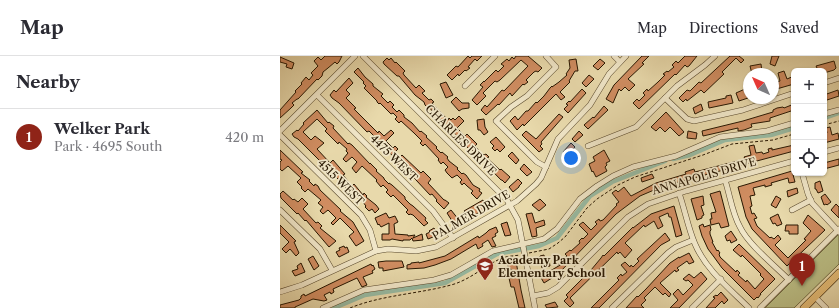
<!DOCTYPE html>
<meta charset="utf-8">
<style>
body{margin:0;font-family:"Libre Caslon Text",serif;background:#f2f2f3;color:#2b2b33}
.controls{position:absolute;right:12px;top:12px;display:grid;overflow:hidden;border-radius:6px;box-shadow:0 1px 3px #0004}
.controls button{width:36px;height:36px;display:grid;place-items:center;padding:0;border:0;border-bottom:1px solid #e1e1e2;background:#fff;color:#2b2b33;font:20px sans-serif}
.compass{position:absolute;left:463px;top:12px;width:36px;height:36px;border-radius:50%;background:#fff;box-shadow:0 1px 3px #0004;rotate:315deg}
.you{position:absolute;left:291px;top:102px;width:14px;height:14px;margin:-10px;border:3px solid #fff;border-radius:50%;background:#1a73e8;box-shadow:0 0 0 6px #1a73e833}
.badge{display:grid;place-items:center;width:26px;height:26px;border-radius:50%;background:#8f2418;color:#fff;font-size:13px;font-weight:700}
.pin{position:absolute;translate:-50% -33px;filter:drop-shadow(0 1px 2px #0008)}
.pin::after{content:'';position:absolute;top:21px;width:14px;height:12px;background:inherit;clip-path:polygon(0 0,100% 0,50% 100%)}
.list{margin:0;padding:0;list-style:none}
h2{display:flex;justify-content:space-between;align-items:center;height:52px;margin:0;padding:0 16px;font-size:17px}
h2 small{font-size:13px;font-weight:400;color:#7c7c81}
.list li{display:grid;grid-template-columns:26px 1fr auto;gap:12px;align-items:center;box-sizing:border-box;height:56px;padding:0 16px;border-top:1px solid #e1e1e2}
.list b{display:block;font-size:15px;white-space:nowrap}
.list p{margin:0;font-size:13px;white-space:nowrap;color:#7c7c81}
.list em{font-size:13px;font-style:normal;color:#7c7c81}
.icon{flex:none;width:22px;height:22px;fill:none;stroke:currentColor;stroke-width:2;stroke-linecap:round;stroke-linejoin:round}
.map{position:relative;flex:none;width:559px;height:252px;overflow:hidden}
header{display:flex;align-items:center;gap:24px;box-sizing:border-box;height:56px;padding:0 20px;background:#fff;border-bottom:1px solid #e1e1e2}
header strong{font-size:19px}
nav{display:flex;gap:22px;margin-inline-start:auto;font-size:14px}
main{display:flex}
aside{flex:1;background:#fff}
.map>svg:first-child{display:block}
</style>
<header>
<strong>Map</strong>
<nav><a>Map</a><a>Directions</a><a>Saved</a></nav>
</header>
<main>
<aside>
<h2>Nearby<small></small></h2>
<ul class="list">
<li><span class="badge">1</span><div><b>Welker Park</b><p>Park · 4695 South</p></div><em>420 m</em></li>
</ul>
</aside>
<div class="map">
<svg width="559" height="252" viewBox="0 0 559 252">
<rect width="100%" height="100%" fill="#e8d9ab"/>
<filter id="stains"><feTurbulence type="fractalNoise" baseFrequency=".005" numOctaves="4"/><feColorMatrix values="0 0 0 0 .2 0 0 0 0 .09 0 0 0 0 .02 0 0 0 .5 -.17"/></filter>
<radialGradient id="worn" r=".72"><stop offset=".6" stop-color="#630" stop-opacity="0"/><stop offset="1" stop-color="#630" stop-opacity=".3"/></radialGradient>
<path fill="#bbbe85" stroke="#716a42" d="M 559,178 L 559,208 L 514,252 L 485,252 Z"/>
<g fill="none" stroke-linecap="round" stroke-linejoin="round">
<g stroke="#98bba3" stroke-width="4.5">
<path d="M 544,62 L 559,57"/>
<path d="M 393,103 L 410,99 L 445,84 L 491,79 L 514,72"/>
<path d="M 54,252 L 85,239 L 165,227 L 217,198 L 259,190 L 277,182 L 310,140 L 332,126 L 385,105"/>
</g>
</g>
<g fill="#d08d61" stroke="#271600">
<path d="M 45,0 L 62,0 L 59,6 L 57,8 L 55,6 L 48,12 L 43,16 L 42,20 L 38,24 L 37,23 L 18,43 L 17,43 L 12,47 L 14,49 L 11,52 L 0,62 L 0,54 L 16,36 L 15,35 L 22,28 L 21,27 L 26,21 L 29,24 L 33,19 L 31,17 L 38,10 L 34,5 L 38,1 L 41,4 Z"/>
<path d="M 188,0 L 190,2 L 192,0 L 202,0 L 197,5 L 195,3 L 188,11 L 190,12 L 186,15 L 185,14 L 179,20 L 178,18 L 172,24 L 167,19 L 176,10 L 178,11 Z"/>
<path d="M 236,0 L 248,0 L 262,12 L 258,16 L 256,15 L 254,16 L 246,24 L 248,26 L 244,29 L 243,28 L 232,40 L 230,37 L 219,49 L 218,48 L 206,59 L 201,54 L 205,49 L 207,51 L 222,34 L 224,35 L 248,10 L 241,4 L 220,24 L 217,26 L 215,25 L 203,37 L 206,40 L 197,49 L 192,44 L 203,31 L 200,29 L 204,25 L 204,26 L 216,14 L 218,16 L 224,10 L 221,8 L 227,3 L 229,5 L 232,1 L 234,3 Z"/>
<path d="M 362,0 L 369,0 L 362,7 L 364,8 L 348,23 L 355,29 L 349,35 L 345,31 L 341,35 L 339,33 L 333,47 L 326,43 L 334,29 Z"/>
<path d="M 405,0 L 417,0 L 409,10 L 407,11 L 405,9 L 396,19 L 395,18 L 359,53 L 353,47 L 357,43 L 359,45 L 365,39 L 363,37 L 367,33 L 368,35 L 378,26 L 385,19 L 383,18 L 387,15 L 388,16 L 394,11 L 392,9 L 396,5 L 398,7 Z"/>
<path d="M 450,0 L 459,0 L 464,4 L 461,7 L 456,2 L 442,16 L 444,18 L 424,37 L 421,34 L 407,45 L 406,43 L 403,46 L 399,42 L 407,34 L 410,35 L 419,26 L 421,27 Z"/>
<path d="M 492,0 L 499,0 L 495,10 L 490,8 Z"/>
<path d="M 0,1 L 14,7 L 12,13 L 6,11 L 7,8 L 0,6 Z"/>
<path d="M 107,2 L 109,4 L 111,2 L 115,7 L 116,6 L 125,15 L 123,17 L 124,19 L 136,32 L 139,29 L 145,35 L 142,37 L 149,44 L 151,43 L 154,46 L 152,47 L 168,64 L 169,62 L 171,64 L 173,62 L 175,64 L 179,60 L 184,65 L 177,72 L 185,80 L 187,78 L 197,88 L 195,90 L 204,99 L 206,98 L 209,101 L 207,102 L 220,114 L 221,113 L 230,121 L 225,127 L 222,124 L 221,124 L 191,93 L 189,93 L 162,64 L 158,62 L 149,51 L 148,52 L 145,49 L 144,46 L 135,39 L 119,20 L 117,20 L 104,8 L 103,6 Z"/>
<path d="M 296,3 L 298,15 L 295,15 L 289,25 L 290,26 L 280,36 L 285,41 L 281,44 L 276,38 L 244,70 L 243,68 L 237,74 L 230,65 L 235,60 L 238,64 L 246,55 L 248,55 L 256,46 L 257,47 L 264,40 L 270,32 L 272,30 L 272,31 L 279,26 L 287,19 L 286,18 L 290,12 L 289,4 Z"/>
<path d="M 320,3 L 325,7 L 318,14 L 313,10 Z"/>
<path d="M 554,5 L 556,12 L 554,14 L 544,17 L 544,15 L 531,15 L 537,12 L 536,10 Z"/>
<path d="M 481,8 L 482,16 L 472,18 L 470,10 Z"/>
<path d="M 78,12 L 85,21 L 93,28 L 93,30 L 103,38 L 101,40 L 108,47 L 110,45 L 114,49 L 112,51 L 117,56 L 119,54 L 124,59 L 124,61 L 132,67 L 140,76 L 141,75 L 147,80 L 146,81 L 157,91 L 156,92 L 161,97 L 162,96 L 168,101 L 167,102 L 169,105 L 178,112 L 177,113 L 182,118 L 183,117 L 186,119 L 193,129 L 200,133 L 199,135 L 202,137 L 197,143 L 191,137 L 193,135 L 187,130 L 184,127 L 182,129 L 180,126 L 182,124 L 177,119 L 172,122 L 167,117 L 165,114 L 168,111 L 163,106 L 161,108 L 158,104 L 159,103 L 145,88 L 143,90 L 140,87 L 142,85 L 134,77 L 121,65 L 119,67 L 115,63 L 117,61 L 113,57 L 111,58 L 100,47 L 99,48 L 97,46 L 97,45 L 84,32 L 86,30 L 83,27 L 84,26 L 74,16 Z"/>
<path d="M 504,15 L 507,23 L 514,20 L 514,28 L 493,34 L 493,27 L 500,25 L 498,17 Z"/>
<path d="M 309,19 L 314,23 L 306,31 L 302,27 Z"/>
<path d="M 69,22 L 73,27 L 66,34 L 70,38 L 66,42 L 76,52 L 74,53 L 98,77 L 99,75 L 104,80 L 111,74 L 114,77 L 106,85 L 113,92 L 115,90 L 118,93 L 115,96 L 120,101 L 122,99 L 141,117 L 143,115 L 151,123 L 148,127 L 164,144 L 165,144 L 169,147 L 164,153 L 156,145 L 157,144 L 152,138 L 150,139 L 122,109 L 120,110 L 115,106 L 116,106 L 114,103 L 115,102 L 96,84 L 94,80 L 89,75 L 87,76 L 59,47 L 52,42 L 50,39 L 54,34 L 56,36 Z"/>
<path d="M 166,26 L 173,39 L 166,42 L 160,28 Z"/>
<path d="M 302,33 L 306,37 L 288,57 L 284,53 L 288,49 L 286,48 L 289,45 L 290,46 Z"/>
<path d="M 465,33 L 468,42 L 459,45 L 456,37 Z"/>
<path d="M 558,34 L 559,40 L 544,45 L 544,39 Z"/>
<path d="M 451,39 L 453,47 L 429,52 L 428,46 L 446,42 L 446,40 Z"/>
<path d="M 176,41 L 182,47 L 189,47 L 189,52 L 182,53 L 179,55 L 171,46 Z"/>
<path d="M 421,48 L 423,54 L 415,58 L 413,52 Z"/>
<path d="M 514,48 L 514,54 L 490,62 L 490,65 L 471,68 L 472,71 L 464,74 L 458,75 L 458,72 L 423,80 L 422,75 L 463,65 L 493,56 L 493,54 L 497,52 L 503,51 L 504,52 Z"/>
<path d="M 324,50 L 328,54 L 308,73 L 304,69 L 313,61 L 314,62 Z"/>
<path d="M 37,54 L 48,67 L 49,66 L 54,70 L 53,72 L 68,88 L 69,87 L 72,89 L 90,108 L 90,107 L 97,114 L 96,115 L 104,122 L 104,123 L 109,128 L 109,127 L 112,129 L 125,141 L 125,143 L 130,148 L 133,150 L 146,162 L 145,164 L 148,167 L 144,170 L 133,159 L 130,158 L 129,159 L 126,156 L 128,154 L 113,139 L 111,141 L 106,136 L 108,134 L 103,129 L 101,131 L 96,125 L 97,124 L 82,110 L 76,117 L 72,112 L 77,106 L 72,101 L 66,106 L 63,103 L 68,97 L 66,95 L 67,93 L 59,86 L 58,88 L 45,75 L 47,73 L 37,63 L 23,76 L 31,84 L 35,80 L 44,87 L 37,93 L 50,107 L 53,104 L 65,118 L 63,119 L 67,124 L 72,130 L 74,128 L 83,139 L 84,137 L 87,140 L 86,141 L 96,149 L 99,153 L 95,157 L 92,153 L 89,155 L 85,151 L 86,150 L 82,145 L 67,134 L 65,131 L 66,129 L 61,125 L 60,125 L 53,118 L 52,119 L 49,116 L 50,115 L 18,83 L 14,81 L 12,78 L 17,74 L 18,75 L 24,68 L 23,67 Z"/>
<path d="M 386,56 L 404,76 L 399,80 L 390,71 L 385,76 L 380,71 L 376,75 L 371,71 Z"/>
<path d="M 279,58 L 283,61 L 261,86 L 262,88 L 260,90 L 263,93 L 259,96 L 242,79 L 246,75 L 256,83 Z"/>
<path d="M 204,63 L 205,71 L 208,76 L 204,79 L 200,74 L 198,74 L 197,64 Z"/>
<path d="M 550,71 L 552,79 L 558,77 L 559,83 L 544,87 L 544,81 L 546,80 L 545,77 L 547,77 L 546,72 Z"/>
<path d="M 299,75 L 303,79 L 295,86 L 292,83 Z"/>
<path d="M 408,75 L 417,77 L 416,83 L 407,82 Z"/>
<path d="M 216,81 L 225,91 L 220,96 L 217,93 L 215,95 L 212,92 L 214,90 L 210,86 Z"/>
<path d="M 291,87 L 295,91 L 287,100 L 283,96 Z"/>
<path d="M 474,89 L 476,97 L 482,96 L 483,98 L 489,96 L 488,93 L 492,92 L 492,94 L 514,89 L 514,95 L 384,130 L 379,132 L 379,133 L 374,135 L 374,134 L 360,140 L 336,158 L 280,216 L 278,214 L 270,216 L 270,215 L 282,208 L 277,209 L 287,200 L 285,198 L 290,194 L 291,195 L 300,187 L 299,185 L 302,182 L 303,183 L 308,178 L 299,169 L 303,166 L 311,174 L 317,168 L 315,166 L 319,163 L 320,165 L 323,164 L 337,149 L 336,148 L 339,146 L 332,137 L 336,134 L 338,136 L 344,131 L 351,140 L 376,127 L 406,118 L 405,116 L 414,113 L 415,116 L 465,103 L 464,101 L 471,99 L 469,90 Z"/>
<path d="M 0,94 L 23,116 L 21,117 L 30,124 L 29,125 L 34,130 L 35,128 L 38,130 L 40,134 L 61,154 L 60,155 L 73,166 L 84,185 L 76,190 L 69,180 L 74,176 L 60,162 L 53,169 L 51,167 L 56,162 L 48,154 L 43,158 L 40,155 L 43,151 L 38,147 L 41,144 L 28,133 L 25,136 L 21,132 L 22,131 L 17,126 L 21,122 L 8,110 L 2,115 L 0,113 L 0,106 L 2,104 L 0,103 Z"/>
<path d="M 324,94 L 330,105 L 326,107 L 327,109 L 325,111 L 327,115 L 316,121 L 313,115 L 312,116 L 309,108 L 315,105 L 313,101 Z"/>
<path d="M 232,96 L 239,104 L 236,108 L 228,100 Z"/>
<path d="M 559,103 L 559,109 L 544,113 L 544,107 Z"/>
<path d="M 244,108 L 252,116 L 247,120 L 240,113 Z"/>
<path d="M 512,115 L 515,126 L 509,127 L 508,122 L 491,127 L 492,129 L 485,131 L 485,129 L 473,132 L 475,139 L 470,140 L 472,150 L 470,151 L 472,158 L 474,157 L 477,162 L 474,163 L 477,170 L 490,182 L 491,181 L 494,183 L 498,179 L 501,183 L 495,189 L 508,202 L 526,184 L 524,183 L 531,175 L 523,167 L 528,159 L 545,174 L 507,210 L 472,173 L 466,161 L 458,131 Z"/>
<path d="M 372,118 L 374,122 L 362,126 L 361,122 Z"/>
<path d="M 238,123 L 242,127 L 239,130 L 239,131 L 233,136 L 229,131 Z"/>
<path d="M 540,125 L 543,135 L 538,137 L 536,133 L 535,133 L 535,127 Z"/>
<path d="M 517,132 L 518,137 L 508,141 L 507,135 Z"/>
<path d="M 3,135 L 13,144 L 14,143 L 18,146 L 22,142 L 28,148 L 23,153 L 36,167 L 38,166 L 42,170 L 40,172 L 56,185 L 49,191 L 26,164 L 25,165 L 18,157 L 17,158 L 1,142 L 0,138 Z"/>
<path d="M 440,135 L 449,170 L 441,172 L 439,167 L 431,169 L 430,163 L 432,163 L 431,157 L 436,156 L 430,138 Z"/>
<path d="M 545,138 L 551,146 L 547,149 L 546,148 L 544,149 L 541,141 Z"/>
<path d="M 423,140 L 424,149 L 421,150 L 424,159 L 422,160 L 422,162 L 417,164 L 411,143 Z"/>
<path d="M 496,140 L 501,143 L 496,152 L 491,149 Z"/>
<path d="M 260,143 L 266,149 L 259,155 L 252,149 Z"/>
<path d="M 203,144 L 204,147 L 208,145 L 211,150 L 189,162 L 188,161 L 185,163 L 182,158 L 185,156 L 184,155 Z"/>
<path d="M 556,148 L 559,151 L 559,162 L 551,154 Z"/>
<path d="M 394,150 L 402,179 L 396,181 L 391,161 L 389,161 L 388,157 L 379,161 L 383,170 L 378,173 L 374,165 L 365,171 L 364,169 L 345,187 L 352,194 L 345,202 L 340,196 L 338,198 L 337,196 L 290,242 L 294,247 L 290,251 L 284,245 L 288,241 L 286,239 L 311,214 L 321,202 L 323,199 L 324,200 L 353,171 L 353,172 L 371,158 Z"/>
<path d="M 171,154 L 179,164 L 174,168 L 167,157 Z"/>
<path d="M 106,157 L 109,162 L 115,160 L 118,166 L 114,168 L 115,178 L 128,179 L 128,180 L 135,179 L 133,182 L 142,178 L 143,184 L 133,185 L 132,182 L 130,184 L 123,184 L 123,185 L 112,183 L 110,184 L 102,184 L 102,178 L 109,178 L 109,167 L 101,171 L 99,168 L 98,169 L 95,162 Z"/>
<path d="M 252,157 L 255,167 L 264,164 L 265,169 L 256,172 L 257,180 L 252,181 L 246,158 Z"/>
<path d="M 498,158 L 502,168 L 497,170 L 495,167 L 493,168 L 490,162 Z"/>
<path d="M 227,166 L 231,179 L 225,180 L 221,168 Z"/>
<path d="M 423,168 L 424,171 L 430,169 L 431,174 L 430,175 L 430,178 L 433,186 L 432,186 L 437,195 L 438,194 L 440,197 L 439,198 L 440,201 L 456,216 L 457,214 L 460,217 L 458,219 L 466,226 L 467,224 L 475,233 L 484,223 L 480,219 L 481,218 L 462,199 L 461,201 L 453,194 L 459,188 L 495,223 L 480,238 L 481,238 L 478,242 L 477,241 L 474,244 L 442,212 L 434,201 L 428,193 L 422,180 L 419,170 Z"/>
<path d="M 0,169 L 16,185 L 14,186 L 19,197 L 16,200 L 10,193 L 6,197 L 2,193 L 9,186 L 0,177 Z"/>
<path d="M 506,169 L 518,169 L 518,178 L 509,178 L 509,175 L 505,175 Z"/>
<path d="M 216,171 L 218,176 L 215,178 L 216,180 L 212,182 L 216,190 L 212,191 L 208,184 L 202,188 L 203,190 L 198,193 L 196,188 L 171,203 L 155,209 L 144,212 L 127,213 L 127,209 L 131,208 L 131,207 L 139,206 L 139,207 L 165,200 L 193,183 L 198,180 L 199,182 L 206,177 L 209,174 Z"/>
<path d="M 154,172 L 158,179 L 148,183 L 146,178 L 150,176 L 149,175 Z"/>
<path d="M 451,175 L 457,184 L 451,187 L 450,184 L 447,185 L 445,180 Z"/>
<path d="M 385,177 L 390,184 L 381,189 L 319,252 L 311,252 L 339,224 L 337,222 L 341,218 L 342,220 L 347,216 L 341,209 L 345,206 L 350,211 L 351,209 L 353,211 L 359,205 L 357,203 Z"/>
<path d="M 64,190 L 65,192 L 67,191 L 69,196 L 59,201 L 56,196 L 60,194 L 59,192 Z"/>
<path d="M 409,197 L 414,206 L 409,208 L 407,205 L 397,212 L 399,214 L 396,216 L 395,214 L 380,227 L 391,238 L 389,241 L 385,237 L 383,239 L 375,231 L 364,242 L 366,244 L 361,249 L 364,252 L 346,252 L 357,240 L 358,241 L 366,233 L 390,207 L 399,201 L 399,202 Z"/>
<path d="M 264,199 L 265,205 L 269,204 L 270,210 L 262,212 L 261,207 L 258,207 L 257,202 L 260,202 L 260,200 Z"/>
<path d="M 33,200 L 39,210 L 34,214 L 28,203 Z"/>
<path d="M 106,205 L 122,205 L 124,211 L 103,215 L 103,212 L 99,212 L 98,206 Z"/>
<path d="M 236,205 L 241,234 L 245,252 L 239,252 L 234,231 L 231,231 L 229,222 L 233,222 L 231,213 L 229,213 L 227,207 Z"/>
<path d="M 21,207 L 25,216 L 15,220 L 12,215 L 18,213 L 17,210 Z"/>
<path d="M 91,208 L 92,210 L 93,209 L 95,213 L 92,215 L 93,217 L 83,221 L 87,229 L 82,231 L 77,222 L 53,233 L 54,236 L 51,238 L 50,236 L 44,239 L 47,244 L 44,245 L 33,243 L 15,251 L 15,252 L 0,252 L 0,249 L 19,244 L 21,242 L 21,240 L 24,238 L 25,240 Z"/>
<path d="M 421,216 L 427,223 L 399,252 L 390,252 L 398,244 L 393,238 L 398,233 L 403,239 L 413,229 L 408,224 L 406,225 L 403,223 L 409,218 L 414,222 Z"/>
<path d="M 266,217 L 267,219 L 270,217 L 272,222 L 264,227 L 260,220 Z"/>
<path d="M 441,236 L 448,244 L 444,248 L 442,245 L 435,252 L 426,252 L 435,242 L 433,241 L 436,239 L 437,240 Z"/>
<path d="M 275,246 L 278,251 L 267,252 L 265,249 Z"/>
</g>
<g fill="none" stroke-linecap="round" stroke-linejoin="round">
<defs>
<g id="minor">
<path d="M 83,0 L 227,144 L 238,164 L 255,252"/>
<path d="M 266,0 L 276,11 L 247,40 L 231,51 L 216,65 L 257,106 L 266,111"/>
<path d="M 334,0 L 340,6"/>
<path d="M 544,27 L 559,22"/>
<path d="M 185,30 L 215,0"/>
<path d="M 37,39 L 153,155 L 173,182"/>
<path d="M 385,42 L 407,63 L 414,65 L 463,54 L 514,37"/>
<path d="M 544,58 L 559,54"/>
<path d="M 0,75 L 75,0"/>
<path d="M 0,79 L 81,159 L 90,174 L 96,195"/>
<path d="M 308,90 L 356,71 L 397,30 L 425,9 L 435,0"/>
<path d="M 544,96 L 559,92"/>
<path d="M 522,117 L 528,138 L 532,147 L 559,176"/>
<path d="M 445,124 C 450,139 452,157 460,171 C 468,188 495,210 509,224"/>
<path d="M 399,137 C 405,154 408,172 415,188 C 426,214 450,233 469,252"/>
<path d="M 0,154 L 40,193 L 52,214"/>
<path d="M 512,154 L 531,144"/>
<path d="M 0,236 L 22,229 L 96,195 L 108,193 L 136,195 L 156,191 L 237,145 L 256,128 L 261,122 L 278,83 L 310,49 L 329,18 L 346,0"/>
<path d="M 253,240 L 268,237 L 278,231 L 348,161 L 368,148 L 406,135 L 514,105"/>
<path d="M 535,241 L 546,252"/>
<path d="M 43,252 L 84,234 L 154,224 L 171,219 L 213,195 L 264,183 L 277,173 L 300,143 L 317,130 L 333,120 L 353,111 L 396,100 L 440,81 L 487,75 L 514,67"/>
<path d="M 332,252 L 388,197 L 396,191 L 413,184"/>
<path d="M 412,252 L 441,223"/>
<path d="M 480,252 L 559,173"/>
</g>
<path id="major" d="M 524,252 L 559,217"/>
</defs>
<use href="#minor" stroke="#57472b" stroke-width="6"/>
<use href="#major" stroke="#271600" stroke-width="8"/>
<g stroke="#271600" stroke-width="1" stroke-dasharray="3 2" stroke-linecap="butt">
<path d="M 544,69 L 559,65"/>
<path d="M 249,197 L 269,193 L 278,187 L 285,181 L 307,152 L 317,143 L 338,129 L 355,121 L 423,99 L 452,88 L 493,84 L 514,78"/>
<path d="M 70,252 C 102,239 138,238 171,229 C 190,224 204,210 222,202 C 228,200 234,200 240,199"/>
</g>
<use href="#minor" stroke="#f0e6c8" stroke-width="5"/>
<use href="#major" stroke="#e4bc76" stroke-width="7"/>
</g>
<defs>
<symbol id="school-pin" viewBox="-11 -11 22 30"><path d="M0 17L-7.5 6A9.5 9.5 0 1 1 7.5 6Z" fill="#8f2418" stroke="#f0e6c8"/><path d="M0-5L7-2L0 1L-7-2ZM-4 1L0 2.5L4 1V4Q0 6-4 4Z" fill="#fff"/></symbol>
</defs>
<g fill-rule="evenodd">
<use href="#school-pin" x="195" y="200" width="20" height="27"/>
</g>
<g text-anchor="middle" stroke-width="3.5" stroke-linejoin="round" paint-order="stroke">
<g font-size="11" fill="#271600" stroke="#f0e6c8">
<text transform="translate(181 84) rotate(45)" y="4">CHARLES DRIVE</text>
<text transform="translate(114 102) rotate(45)" y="4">4475 WEST</text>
<text transform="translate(424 120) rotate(-16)" y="4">ANNAPOLIS DRIVE</text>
<text transform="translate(61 126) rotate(45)" y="4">4515 WEST</text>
<text transform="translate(191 159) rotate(-30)" y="4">PALMER DRIVE</text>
</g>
<g font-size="11" font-weight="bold" fill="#271600" stroke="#f0e6c8" text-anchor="start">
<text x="218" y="208">Academy Park<tspan x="218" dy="13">Elementary School</tspan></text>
</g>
</g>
<rect width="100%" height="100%" filter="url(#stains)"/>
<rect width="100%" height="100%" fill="url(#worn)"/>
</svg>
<div class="controls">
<button>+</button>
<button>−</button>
<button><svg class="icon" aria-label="locate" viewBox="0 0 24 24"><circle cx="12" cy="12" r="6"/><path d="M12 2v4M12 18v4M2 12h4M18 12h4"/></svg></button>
</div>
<svg class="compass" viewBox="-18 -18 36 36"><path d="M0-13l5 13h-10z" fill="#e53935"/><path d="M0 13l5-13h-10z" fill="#7c7c81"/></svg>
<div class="you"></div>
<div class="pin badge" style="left:522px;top:230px">1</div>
</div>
</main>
